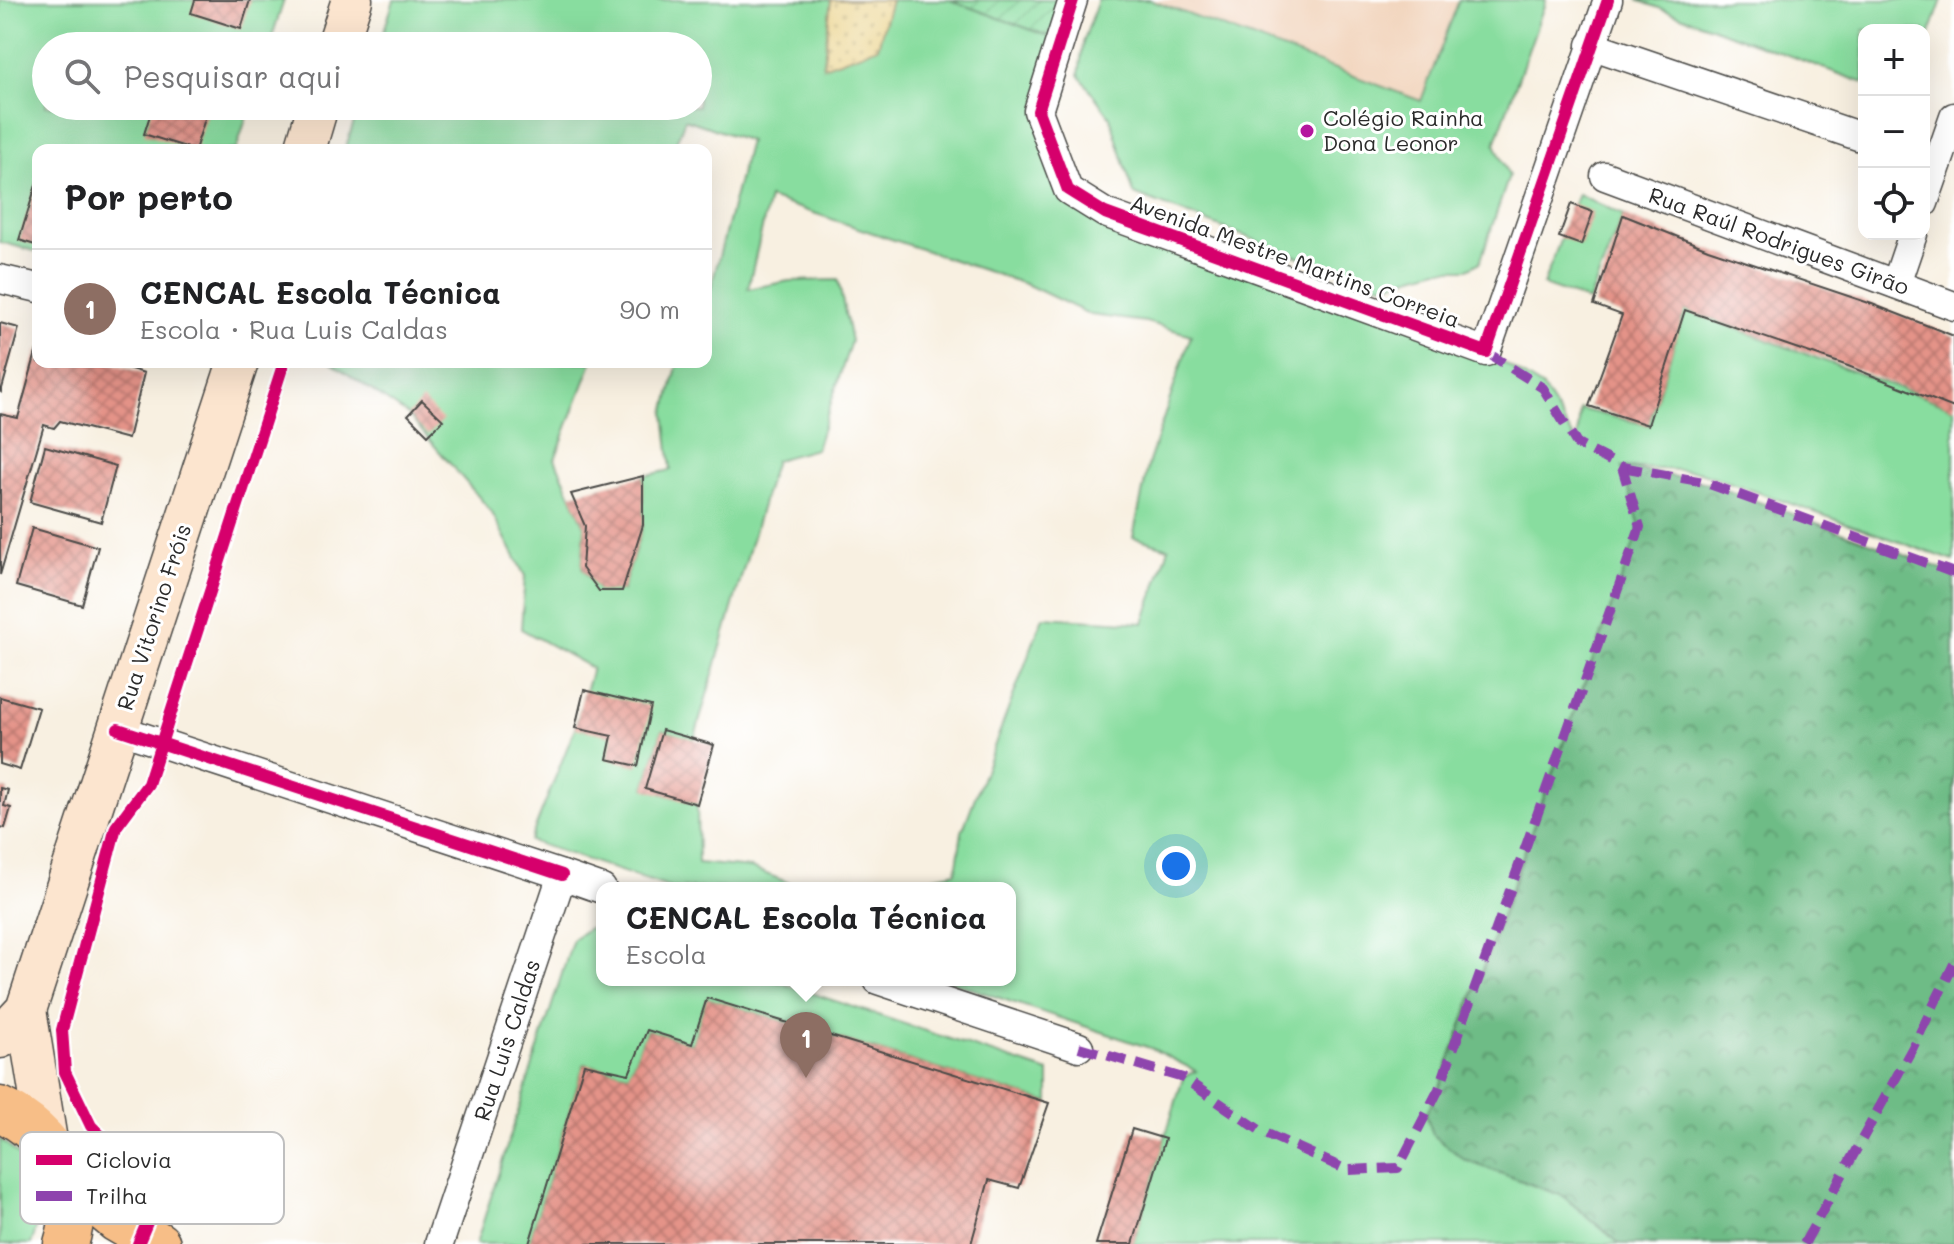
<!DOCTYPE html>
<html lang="pt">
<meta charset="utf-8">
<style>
body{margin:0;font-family:Mali,sans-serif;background:#f6f6f6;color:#202124}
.controls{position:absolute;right:24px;top:24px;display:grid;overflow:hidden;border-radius:16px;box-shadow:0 8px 32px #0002}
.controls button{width:72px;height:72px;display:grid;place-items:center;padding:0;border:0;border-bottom:2px solid #e0e0e0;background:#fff;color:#202124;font:40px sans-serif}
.you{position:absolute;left:1176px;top:866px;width:28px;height:28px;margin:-20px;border:6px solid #fff;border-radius:50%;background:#1a73e8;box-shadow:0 0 0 12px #1a73e833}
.badge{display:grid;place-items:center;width:52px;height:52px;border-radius:50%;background:#b5179e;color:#fff;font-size:26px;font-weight:700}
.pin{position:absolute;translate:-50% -66px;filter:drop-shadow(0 2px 4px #0008)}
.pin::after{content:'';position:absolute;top:42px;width:28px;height:24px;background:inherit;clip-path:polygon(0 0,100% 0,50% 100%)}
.popup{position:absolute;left:596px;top:882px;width:420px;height:104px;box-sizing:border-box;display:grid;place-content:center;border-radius:16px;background:#fff;filter:drop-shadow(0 2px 6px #0005);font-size:26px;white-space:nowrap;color:#757577}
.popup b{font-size:30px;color:#202124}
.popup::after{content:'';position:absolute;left:50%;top:100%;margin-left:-16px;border:16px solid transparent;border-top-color:#fff}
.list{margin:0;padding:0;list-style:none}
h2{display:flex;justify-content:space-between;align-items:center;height:104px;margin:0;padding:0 32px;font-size:34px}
h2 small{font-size:26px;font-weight:400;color:#757577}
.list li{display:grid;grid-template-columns:52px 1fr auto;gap:24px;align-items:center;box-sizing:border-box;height:120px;padding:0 32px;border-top:2px solid #e0e0e0}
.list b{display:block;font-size:30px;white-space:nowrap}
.list p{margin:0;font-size:26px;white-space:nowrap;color:#757577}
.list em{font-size:26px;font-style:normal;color:#757577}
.icon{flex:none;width:44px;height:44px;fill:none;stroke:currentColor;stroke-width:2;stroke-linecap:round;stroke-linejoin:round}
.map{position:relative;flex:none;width:1954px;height:1244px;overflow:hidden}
.search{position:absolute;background:#fff;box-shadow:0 8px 32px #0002;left:32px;top:32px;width:680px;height:88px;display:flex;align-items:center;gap:20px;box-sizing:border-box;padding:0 28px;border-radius:44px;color:#757577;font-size:30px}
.panel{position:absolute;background:#fff;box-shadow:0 8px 32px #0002;left:32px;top:144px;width:680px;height:224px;border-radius:16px}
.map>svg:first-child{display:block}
</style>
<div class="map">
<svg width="1954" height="1244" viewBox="0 0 1954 1244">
<defs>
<pattern id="forest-crowns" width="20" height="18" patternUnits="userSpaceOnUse" patternTransform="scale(2)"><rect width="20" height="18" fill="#6ebc86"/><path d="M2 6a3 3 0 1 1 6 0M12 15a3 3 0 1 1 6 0" fill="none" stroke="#5b996e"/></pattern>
<pattern id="sand-dots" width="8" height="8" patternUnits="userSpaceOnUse" patternTransform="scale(2)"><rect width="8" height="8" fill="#eeda9e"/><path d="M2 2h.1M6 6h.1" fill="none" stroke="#cb8" stroke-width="1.8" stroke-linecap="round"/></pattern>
<pattern id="garden-furrows" width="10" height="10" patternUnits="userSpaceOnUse" patternTransform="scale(2)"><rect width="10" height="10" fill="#88dd9f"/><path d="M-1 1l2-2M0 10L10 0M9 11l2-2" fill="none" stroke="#76be89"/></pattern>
<pattern id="building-cross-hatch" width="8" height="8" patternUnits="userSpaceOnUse" patternTransform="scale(2)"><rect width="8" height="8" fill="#e49388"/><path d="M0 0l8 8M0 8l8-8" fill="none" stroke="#b9786f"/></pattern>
</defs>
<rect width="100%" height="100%" fill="#fff"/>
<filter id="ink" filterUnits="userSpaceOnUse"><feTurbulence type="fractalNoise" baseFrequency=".0125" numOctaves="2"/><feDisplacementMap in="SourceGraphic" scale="16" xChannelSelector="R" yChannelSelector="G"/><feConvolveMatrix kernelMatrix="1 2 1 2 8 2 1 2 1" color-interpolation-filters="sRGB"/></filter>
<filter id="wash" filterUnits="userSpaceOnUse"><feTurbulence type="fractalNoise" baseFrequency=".006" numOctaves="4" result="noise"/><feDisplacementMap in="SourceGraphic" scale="32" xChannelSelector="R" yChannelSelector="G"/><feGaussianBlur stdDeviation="1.8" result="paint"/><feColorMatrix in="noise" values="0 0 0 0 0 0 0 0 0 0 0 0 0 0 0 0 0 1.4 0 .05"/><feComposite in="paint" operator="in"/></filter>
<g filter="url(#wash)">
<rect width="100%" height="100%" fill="#f8f0e1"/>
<path fill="#f2d5be" d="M 1098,0 L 1546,0 L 1495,144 L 1509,176 L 1480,262 L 1468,269 L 1438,269 L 1383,285 L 1120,144 L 1110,117 L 1079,75 L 1083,43 Z"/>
<g fill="#88dd9f" stroke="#5a8465" stroke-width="2">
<path d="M 0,0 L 284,0 L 269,46 L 46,46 L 46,106 L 250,106 L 236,150 L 38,150 L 38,252 L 0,242 Z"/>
<path d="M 394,0 L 831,0 L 832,7 L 891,0 L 950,0 L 1062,41 L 1038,111 L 1068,190 L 1486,352 L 1543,388 L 1577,443 L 1580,409 L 1648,425 L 1685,310 L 1954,408 L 1954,561 L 1697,471 L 1622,467 L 1640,527 L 1439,1089 L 1426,1114 L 1465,1160 L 1563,1196 L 1620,1244 L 1133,1244 L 1183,1078 L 1196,1071 L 1153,1049 L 946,980 L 1010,980 L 1010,888 L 909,888 L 920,880 L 956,872 L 962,832 L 1043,617 L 1144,623 L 1169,548 L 1133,537 L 1149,462 L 1191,335 L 1146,322 L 1091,315 L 1028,285 L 769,198 L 748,289 L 789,281 L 838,280 L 851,341 L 816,449 L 775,460 L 694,740 L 662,730 L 645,788 L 697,804 L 698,863 L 751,868 L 802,888 L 671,888 L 530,841 L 575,728 L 592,668 L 521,629 L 525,576 L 491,511 L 408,415 L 330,362 L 592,362 L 555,459 L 585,526 L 582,568 L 599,591 L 622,591 L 643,525 L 643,476 L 671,470 L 665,413 L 677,367 L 680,362 L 706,362 L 706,307 L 749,141 L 685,119 L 673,150 L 345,150 L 359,106 L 698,106 L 698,46 L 379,46 Z"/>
<path d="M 1098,0 L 1150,0 L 1421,101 L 1459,0 L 1546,0 L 1495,144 L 1509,176 L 1480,262 L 1468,269 L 1438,269 L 1383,285 L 1365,282 L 1134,194 L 1110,117 L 1079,75 L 1083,43 Z"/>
<path d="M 1637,0 L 1942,0 L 1924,50 L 1924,30 L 1864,30 L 1864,83 Z"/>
<path d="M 1578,194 L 1623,215 L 1589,301 L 1543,285 Z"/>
<path d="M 602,925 L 602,980 L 772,980 L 1049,1072 L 1049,1103 L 707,998 L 692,1044 L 647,1030 L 629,1074 L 584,1064 L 529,1244 L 476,1244 L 573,939 L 589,928 Z"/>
<path d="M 0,1139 C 36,1165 48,1203 31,1244 L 0,1244 Z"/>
</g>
<path fill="url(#forest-crowns)" stroke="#4c7458" stroke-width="2" d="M 1622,467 L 1704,482 L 1954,573 L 1954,1244 L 1620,1244 L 1563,1196 L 1465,1160 L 1433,1135 L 1426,1114 L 1439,1089 L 1484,967 L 1640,527 Z"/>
<path fill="url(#sand-dots)" stroke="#8c8264" stroke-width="2" d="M 831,0 L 891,0 L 878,47 L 823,67 Z"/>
<path fill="url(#garden-furrows)" stroke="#5a8465" stroke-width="2" d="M 950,0 L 1076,0 L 1062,41 Z"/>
<g id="blocks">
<g fill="url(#building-cross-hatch)">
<path d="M 195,0 L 250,0 L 241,29 L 191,13 Z"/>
<path d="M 153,106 L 209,106 L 195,150 L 144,134 Z"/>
<path d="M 37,182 L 38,182 L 38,246 L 19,240 Z"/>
<path d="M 1571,204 L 1593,212 L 1581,245 L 1559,237 Z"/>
<path d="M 1623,215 L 1708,249 L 1872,304 L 1954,336 L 1954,408 L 1848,366 L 1685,310 L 1648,425 L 1589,406 L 1622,315 L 1594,305 Z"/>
<path d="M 0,323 L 19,328 L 1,392 L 0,391 Z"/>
<path d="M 37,349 L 38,362 L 108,362 L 144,373 L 128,439 L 60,421 L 54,428 L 44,425 L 0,575 L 0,414 L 18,418 Z"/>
<path d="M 422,400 L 443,420 L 428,435 L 408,415 Z"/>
<path d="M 45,446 L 116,466 L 101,522 L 30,502 Z"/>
<path d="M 643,476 L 643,525 L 622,591 L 599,591 L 582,568 L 585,526 L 571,494 Z"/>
<path d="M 32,528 L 98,547 L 82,605 L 16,586 Z"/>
<path d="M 584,690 L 651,706 L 638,766 L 607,759 L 612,736 L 575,728 Z"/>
<path d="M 0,697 L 39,708 L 20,770 L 0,764 Z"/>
<path d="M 662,730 L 714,745 L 697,804 L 645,789 Z"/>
<path d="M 0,788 L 8,790 L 4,806 L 11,808 L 5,828 L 0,827 Z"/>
<path d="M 707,998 L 1049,1103 L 1019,1188 L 989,1180 L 971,1244 L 529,1244 L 584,1064 L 629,1074 L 647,1030 L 692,1044 Z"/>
<path d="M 1132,1129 L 1165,1139 L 1133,1244 L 1096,1244 Z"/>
</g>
</g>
</g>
<g filter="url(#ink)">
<use href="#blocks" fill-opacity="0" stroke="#4a4946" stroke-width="2"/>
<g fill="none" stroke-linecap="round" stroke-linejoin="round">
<defs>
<g id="minor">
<path d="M 1073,0 L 1038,111 L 1068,190 L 1105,213 L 1486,352 L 1608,0"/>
<path d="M 1591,45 L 1864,138"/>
<path d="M 1605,176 L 1954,306"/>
<path d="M 1924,203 L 1954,117"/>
<path d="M 0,279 L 38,288"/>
<path d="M 1896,284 L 1913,234"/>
<path d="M 118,729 L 562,875"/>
<path d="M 878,980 L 1079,1047"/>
<path d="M 439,1244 L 562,875 L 602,889"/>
</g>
<g id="secondary">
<path d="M 337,46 L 352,0"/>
<path d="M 305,150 L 318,106"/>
<path d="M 26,1010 L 47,1141"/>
<path d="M 0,1038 L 26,1010 L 238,362"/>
</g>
<g id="primary">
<path d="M 0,1109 C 53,1134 85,1185 66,1244"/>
<path d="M 67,1178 L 117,1220 L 158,1244"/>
</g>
</defs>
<use href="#minor" stroke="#4a4946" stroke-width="31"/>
<use href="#secondary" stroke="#4a4946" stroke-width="43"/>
<use href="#primary" stroke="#4a4946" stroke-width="47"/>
<use href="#minor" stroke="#fff" stroke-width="28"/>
<use href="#secondary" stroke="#fce5cf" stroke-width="40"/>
<use href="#primary" stroke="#f7be87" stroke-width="44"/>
<g stroke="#8e44ad" stroke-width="10" stroke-dasharray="20 10" stroke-linecap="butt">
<path d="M 1622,467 L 1704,482 L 1954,573"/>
<path d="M 1079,1047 L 1183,1078 L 1261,1131 L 1347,1170 L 1398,1168 L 1439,1089 L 1640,527 L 1622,467 L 1577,444 L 1543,388 L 1486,352"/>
<path d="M 1804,1244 L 1913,1047 L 1954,964"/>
</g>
<defs>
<g id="cycleway">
<path d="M 1073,0 L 1038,111 L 1068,190 L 1105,213 L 1486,352 L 1608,0"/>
<path d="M 118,729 L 562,875"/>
<path d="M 138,1244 L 157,1199 L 158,1184 L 151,1172 L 111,1146 L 91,1126 L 65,1072 L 62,1030 L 116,827 L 148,784 L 284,362"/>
</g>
</defs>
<use href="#cycleway" stroke="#fff" stroke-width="17"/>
<use href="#cycleway" stroke="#d6006c" stroke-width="12"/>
</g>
</g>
<circle fill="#b5179e" stroke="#fff" stroke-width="3" cx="1307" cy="131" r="8"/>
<g text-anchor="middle" stroke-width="6" stroke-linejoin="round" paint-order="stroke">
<g font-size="22" fill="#2b2b2b" stroke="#fff" text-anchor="start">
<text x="1323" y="126">Colégio Rainha<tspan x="1323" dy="25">Dona Leonor</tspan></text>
</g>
<g font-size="22" fill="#2b2b2b" stroke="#fff">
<text transform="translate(1779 241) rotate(20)" y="8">Rua Raúl Rodrigues Girão</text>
<text transform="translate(1295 261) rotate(20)" y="8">Avenida Mestre Martins Correia</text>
<text transform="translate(154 617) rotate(-72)" y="8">Rua Vitorino Fróis</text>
<text transform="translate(507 1040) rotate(-72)" y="8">Rua Luis Caldas</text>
</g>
</g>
<rect x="20" y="1132" width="264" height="92" rx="12" fill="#fff" stroke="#bfbfbf" stroke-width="2"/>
<rect x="36" y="1155" width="36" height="10" fill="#d6006c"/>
<rect x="36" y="1191" width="36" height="10" fill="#8e44ad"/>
<g font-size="22" fill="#2b2b2b">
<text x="86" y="1168">Ciclovia</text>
<text x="86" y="1204">Trilha</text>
</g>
</svg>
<div class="controls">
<button>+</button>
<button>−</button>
<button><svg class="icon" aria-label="locate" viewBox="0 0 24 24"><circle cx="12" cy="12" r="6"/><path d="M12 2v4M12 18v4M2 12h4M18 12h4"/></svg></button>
</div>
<div class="you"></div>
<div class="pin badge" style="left:806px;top:1078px;background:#8d6e63">1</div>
<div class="popup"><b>CENCAL Escola Técnica</b>Escola</div>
<div class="search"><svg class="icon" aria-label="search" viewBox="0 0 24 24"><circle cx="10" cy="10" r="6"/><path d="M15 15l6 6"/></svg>Pesquisar aqui</div>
<section class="panel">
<h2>Por perto<small></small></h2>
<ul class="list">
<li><span class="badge" style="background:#8d6e63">1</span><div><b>CENCAL Escola Técnica</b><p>Escola · Rua Luis Caldas</p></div><em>90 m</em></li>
</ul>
</section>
</div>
